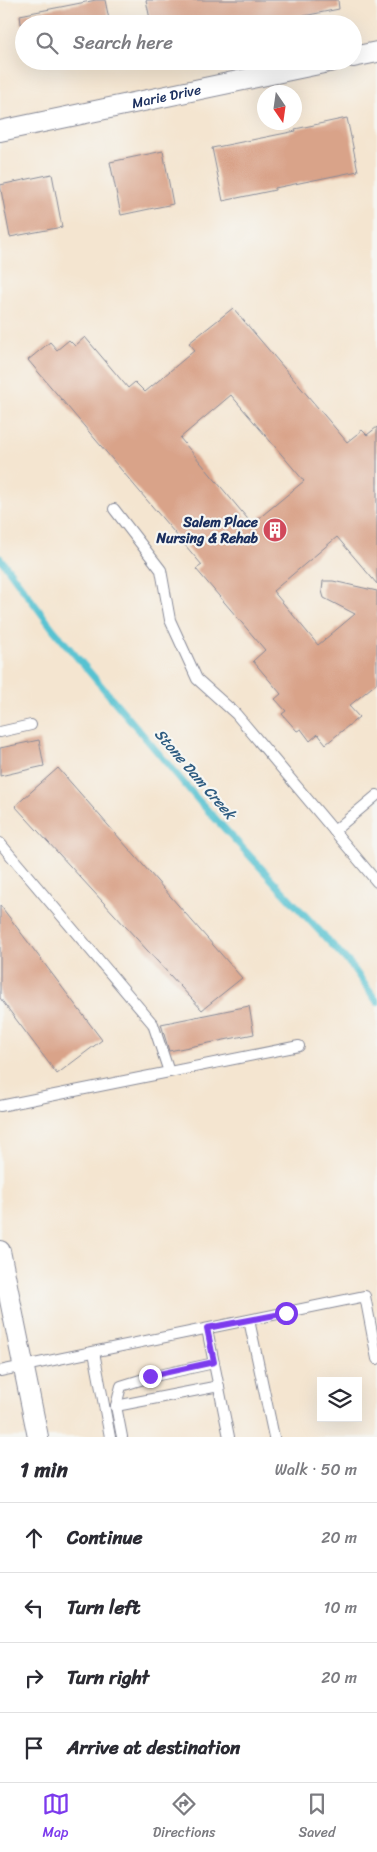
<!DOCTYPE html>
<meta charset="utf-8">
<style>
body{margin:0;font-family:Sriracha,sans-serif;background:#f7f7f7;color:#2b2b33}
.controls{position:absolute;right:15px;bottom:15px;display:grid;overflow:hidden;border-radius:0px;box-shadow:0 5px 20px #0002}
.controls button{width:45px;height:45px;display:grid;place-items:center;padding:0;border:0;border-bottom:1px solid #e1e1e2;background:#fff;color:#2b2b33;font:25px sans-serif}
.compass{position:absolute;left:257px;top:85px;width:45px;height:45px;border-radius:50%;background:#fff;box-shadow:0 5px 20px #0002;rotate:167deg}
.stop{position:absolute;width:15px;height:15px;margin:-11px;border:4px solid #7c3aed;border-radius:50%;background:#fff}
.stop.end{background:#7c3aed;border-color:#fff;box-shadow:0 1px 5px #0008}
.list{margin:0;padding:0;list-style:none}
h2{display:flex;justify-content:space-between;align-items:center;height:65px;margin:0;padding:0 20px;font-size:21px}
h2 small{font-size:16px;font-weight:400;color:#7c7c81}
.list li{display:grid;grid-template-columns:32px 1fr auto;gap:15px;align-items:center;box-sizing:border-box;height:70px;padding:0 20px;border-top:1px solid #e1e1e2}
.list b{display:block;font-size:19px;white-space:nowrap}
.list em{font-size:16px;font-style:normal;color:#7c7c81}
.icon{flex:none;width:28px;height:28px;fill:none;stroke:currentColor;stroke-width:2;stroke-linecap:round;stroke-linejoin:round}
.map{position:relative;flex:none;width:377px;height:1437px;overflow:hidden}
.search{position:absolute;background:#fff;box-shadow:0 5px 20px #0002;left:15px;right:15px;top:15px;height:55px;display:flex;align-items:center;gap:12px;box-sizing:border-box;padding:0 18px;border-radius:28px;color:#7c7c81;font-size:19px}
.sheet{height:345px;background:#fff}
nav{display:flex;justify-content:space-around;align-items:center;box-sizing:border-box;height:70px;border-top:1px solid #e1e1e2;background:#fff;font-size:14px;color:#7c7c81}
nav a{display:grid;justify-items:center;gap:2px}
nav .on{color:#7c3aed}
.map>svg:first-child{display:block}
</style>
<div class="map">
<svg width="377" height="1437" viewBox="0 0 377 1437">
<rect width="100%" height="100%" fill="#f6f6f2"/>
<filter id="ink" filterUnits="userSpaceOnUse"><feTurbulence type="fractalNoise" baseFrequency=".02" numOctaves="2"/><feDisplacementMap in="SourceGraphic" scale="10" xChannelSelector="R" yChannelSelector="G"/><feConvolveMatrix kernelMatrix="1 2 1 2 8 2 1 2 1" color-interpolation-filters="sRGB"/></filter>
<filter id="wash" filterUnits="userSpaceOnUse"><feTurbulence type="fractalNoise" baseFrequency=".0096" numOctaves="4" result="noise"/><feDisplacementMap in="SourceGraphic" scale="20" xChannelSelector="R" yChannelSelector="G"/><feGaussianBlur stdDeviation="1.12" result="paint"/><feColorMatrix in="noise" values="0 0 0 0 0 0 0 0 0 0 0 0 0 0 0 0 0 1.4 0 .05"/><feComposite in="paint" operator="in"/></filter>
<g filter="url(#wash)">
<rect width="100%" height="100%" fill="#f4e5d0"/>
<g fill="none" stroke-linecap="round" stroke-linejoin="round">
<path stroke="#57c2d1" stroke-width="7" d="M 0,558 L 53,629 L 199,801 L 351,965 L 377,1002"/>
</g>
<g id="blocks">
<g fill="#d9a389" fill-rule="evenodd">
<path d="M 96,0 L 105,0 L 110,24 L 21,24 L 20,15 Z"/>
<path d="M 146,0 L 338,0 L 339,9 L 263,24 L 151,24 Z"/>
<path d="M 347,118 L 358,171 L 275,188 L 275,190 L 223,201 L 212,148 L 296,131 L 295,129 Z"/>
<path d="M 163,151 L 173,204 L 121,215 L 110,162 Z"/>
<path d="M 52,174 L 62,227 L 10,237 L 0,185 Z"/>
<path d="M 233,308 L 347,442 L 362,430 L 367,435 L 377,427 L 377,584 L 337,537 L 273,591 L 318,645 L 355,614 L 324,598 L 322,591 L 323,581 L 333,581 L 377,591 L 377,683 L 349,706 L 359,717 L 326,744 L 318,734 L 310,741 L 301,729 L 297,731 L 282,714 L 286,711 L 275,699 L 281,694 L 253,661 L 265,650 L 196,569 L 202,565 L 28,360 L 50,342 L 57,350 L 69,340 L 75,346 L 85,337 L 128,388 L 135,382 L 145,392 L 195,350 L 189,343 ZM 231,395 L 304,481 L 252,524 L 180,438 Z"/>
<path d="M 39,740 L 44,766 L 0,776 L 0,748 Z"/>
<path d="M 58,768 L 242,978 L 202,1010 L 15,806 Z"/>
<path d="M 0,905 L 102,1040 L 57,1074 L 0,998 Z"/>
<path d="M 249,1006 L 254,1034 L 169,1051 L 161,1024 Z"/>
</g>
</g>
</g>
<g filter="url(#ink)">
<use href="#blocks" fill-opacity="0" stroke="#888a97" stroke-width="1"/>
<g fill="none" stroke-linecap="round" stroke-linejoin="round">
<defs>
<g id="service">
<path d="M 114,509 L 161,570 L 170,620 L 197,679 L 236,714 L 377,882"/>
<path d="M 0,732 L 31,725"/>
<path d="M 334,831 L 377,795"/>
<path d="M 0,843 L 153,1024 L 169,1072"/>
<path d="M 0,1106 L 299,1046"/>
<path d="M 249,1320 L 274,1437"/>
<path d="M 207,1329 L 229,1437"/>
<path d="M 94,1352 L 110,1437"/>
<path d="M 0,1371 L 365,1296 L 377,1359"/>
<path d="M 116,1406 L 219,1386"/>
<path d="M 122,1437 L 116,1406 L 121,1386 L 150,1377 L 214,1363"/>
</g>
<g id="minor">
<path d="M 353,57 L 377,52"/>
<path id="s1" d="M 0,131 L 333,61"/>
<path d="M 0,1251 L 38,1437"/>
</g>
</defs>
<use href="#service" stroke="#888a97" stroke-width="12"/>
<use href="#minor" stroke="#888a97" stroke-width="22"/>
<use href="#service" stroke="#fff" stroke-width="10"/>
<use href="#minor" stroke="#fff" stroke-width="20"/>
</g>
</g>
<g fill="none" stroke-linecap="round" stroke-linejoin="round" filter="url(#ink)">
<path stroke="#7c3aed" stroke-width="6" d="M 150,1376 L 214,1362 L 207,1328 L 286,1313"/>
</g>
<defs>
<symbol id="building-disc" viewBox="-11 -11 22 22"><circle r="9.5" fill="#d1495b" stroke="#f6f6f2"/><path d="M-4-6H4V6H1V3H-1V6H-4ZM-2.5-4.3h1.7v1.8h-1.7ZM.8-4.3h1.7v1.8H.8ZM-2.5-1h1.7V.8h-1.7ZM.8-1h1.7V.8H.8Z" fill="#fff"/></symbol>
</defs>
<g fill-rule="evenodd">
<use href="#building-disc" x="261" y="516" width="28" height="28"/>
</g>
<g text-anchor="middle" stroke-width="4.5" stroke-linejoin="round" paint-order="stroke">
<g font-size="14" fill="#1b2f5e" stroke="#f6f6f2">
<text dy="5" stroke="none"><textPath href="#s1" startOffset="170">Marie Drive</textPath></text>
</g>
<g font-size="14" font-weight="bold" fill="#1b2f5e" stroke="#f6f6f2" text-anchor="end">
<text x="258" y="527">Salem Place<tspan x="258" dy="16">Nursing &amp; Rehab</tspan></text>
</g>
<g font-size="15" font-style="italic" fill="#2d5b80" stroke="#f6f6f2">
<text transform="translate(195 774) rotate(49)" y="5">Stone Dam Creek</text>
</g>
</g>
</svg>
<div class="controls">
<button><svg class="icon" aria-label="layers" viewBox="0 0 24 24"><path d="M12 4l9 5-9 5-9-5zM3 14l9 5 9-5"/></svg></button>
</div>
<svg class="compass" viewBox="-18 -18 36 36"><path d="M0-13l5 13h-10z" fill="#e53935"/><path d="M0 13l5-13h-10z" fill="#7c7c81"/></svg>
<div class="stop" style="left:286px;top:1313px"></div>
<div class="stop end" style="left:150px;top:1376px"></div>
<div class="search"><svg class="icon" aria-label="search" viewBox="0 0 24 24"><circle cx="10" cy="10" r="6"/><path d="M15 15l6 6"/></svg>Search here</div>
</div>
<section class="sheet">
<h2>1 min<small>Walk · 50 m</small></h2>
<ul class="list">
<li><svg class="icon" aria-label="ahead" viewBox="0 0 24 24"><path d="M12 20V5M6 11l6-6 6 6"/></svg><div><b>Continue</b></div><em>20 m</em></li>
<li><svg class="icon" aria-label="left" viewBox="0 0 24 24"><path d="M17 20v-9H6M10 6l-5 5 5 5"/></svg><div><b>Turn left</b></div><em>10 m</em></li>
<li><svg class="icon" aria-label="right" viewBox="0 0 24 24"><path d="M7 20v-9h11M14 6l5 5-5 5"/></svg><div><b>Turn right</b></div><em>20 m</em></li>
<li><svg class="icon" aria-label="arrive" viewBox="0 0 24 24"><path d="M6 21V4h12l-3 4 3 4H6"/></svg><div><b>Arrive at destination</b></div></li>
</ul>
</section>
<nav>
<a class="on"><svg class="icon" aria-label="map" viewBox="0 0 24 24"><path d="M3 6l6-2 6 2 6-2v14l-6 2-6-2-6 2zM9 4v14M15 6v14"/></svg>Map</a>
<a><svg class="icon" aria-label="directions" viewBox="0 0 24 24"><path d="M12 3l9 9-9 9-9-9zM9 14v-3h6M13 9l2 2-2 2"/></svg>Directions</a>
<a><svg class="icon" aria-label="saved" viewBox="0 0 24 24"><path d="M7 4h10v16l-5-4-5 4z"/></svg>Saved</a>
</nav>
